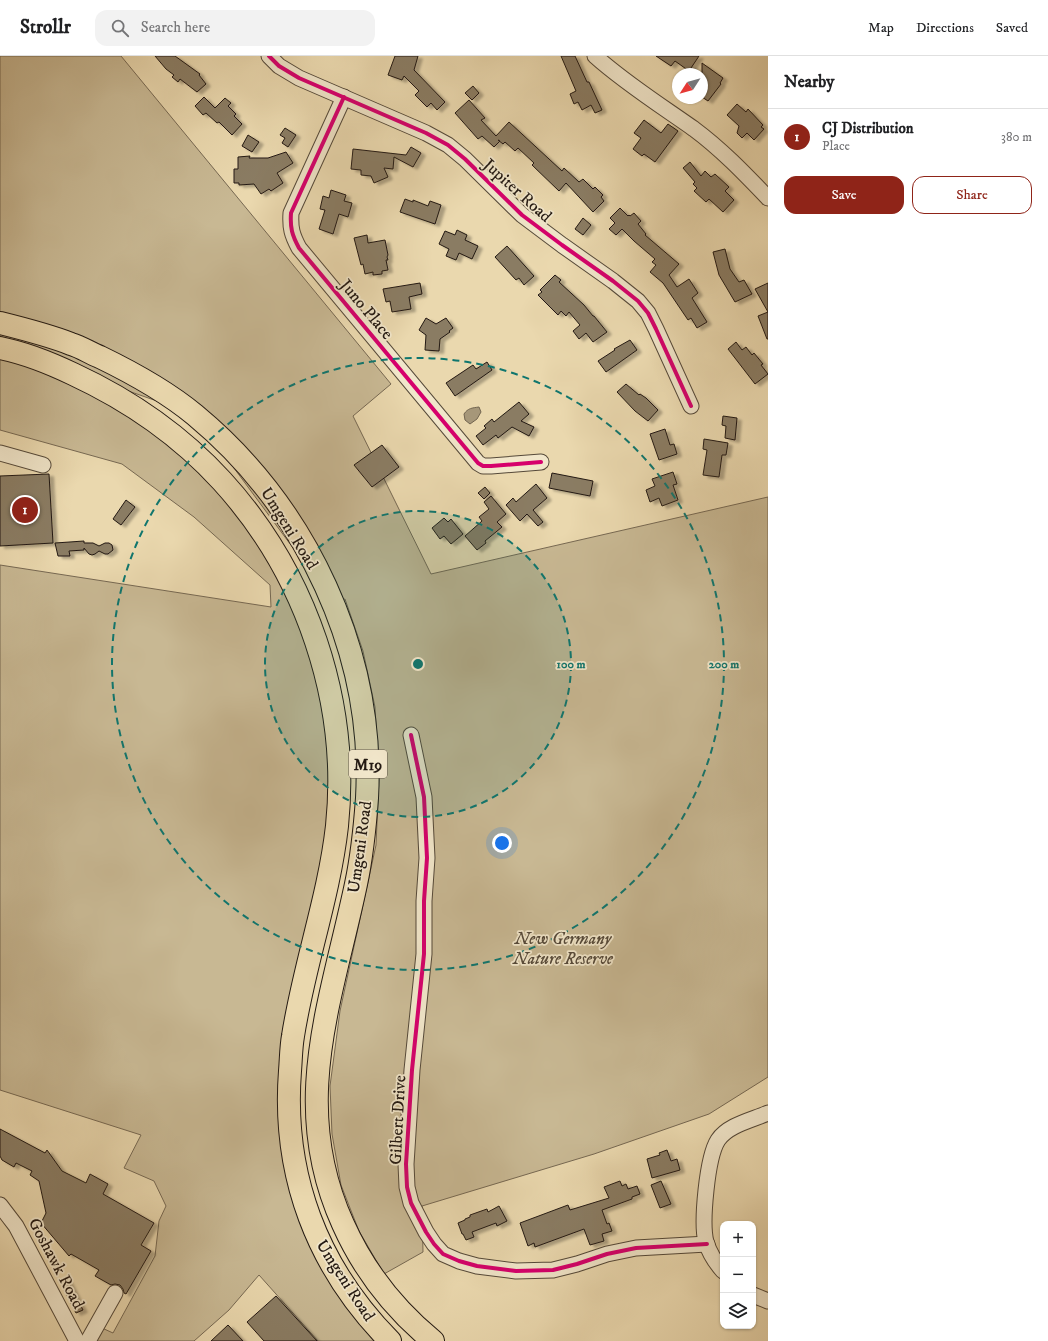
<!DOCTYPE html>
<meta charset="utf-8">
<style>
body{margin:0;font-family:"IM FELL DW Pica",serif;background:#f2f2f2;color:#202124}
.controls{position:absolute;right:12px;bottom:12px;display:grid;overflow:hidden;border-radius:8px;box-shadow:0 1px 3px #0004}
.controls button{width:36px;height:36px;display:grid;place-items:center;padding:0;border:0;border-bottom:1px solid #e0e0e0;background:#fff;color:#202124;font:20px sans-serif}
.compass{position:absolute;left:672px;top:12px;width:36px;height:36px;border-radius:50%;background:#fff;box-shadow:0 1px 3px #0004;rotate:234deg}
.you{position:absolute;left:502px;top:787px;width:14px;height:14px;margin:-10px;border:3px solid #fff;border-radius:50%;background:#1a73e8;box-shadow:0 0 0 6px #1a73e833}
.badge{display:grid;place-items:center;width:26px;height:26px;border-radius:50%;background:#8f2418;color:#fff;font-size:13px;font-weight:700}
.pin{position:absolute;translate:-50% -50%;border:2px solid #fff;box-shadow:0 1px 4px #0006}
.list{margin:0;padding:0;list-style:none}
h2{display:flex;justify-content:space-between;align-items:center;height:52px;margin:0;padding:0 16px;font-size:17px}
h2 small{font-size:13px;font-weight:400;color:#757577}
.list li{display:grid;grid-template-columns:26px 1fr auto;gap:12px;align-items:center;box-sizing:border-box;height:56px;padding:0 16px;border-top:1px solid #e0e0e0}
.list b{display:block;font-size:15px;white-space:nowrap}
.list p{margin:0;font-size:13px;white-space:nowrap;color:#757577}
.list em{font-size:13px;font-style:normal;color:#757577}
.actions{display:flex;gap:8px;padding:12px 16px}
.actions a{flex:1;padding:9px 0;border:1px solid #8f2418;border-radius:12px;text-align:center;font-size:14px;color:#8f2418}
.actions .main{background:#8f2418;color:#fff}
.icon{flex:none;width:22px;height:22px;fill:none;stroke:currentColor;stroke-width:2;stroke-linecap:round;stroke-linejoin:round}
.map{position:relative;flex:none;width:768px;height:1285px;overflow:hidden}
header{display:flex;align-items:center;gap:24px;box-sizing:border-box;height:56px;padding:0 20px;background:#fff;border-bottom:1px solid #e0e0e0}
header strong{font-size:19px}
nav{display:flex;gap:22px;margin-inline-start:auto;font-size:14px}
.search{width:280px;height:36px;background:#f2f2f2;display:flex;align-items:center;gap:10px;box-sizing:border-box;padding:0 14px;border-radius:12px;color:#757577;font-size:15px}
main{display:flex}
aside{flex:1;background:#fff}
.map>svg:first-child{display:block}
</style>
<header>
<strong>Strollr</strong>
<div class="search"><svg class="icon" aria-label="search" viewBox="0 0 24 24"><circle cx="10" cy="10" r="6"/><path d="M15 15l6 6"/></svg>Search here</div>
<nav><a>Map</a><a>Directions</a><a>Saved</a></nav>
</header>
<main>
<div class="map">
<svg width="768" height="1285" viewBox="0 0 768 1285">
<defs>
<filter id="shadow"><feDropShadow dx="4.5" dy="2.5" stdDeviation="1" flood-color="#0004"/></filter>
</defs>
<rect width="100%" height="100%" fill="#ead8ae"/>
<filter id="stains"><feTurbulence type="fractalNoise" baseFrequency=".005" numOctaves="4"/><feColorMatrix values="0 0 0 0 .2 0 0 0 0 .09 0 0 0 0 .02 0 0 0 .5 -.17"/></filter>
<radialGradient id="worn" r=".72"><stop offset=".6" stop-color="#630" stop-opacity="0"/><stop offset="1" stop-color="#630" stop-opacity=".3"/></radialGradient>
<g fill="#c8b893" stroke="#766852">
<path d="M 0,0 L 121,0 L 391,328 L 353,360 L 431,518 L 768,441 L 768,1021 L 709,1058 L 594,1098 L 422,1150 L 423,1196 L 384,1218 L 359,1175 L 341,1129 L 332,1078 L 330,1030 L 340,955 L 376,789 L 379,722 L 375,651 L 363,595 L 345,543 L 333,546 L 194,358 L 0,290 Z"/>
<path d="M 0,295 L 56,313 L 206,410 L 302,551 L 339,733 L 291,983 L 298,1128 L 388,1285 L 318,1285 L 259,1219 L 229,1254 L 194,1285 L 93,1285 L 102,1272 L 113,1277 L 155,1200 L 159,1165 L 166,1150 L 154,1125 L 124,1112 L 141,1079 L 0,1034 L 0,509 L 271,551 L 270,529 L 194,461 L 122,408 L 0,374 Z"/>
</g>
<path fill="#a69779" stroke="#726550" d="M 479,351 L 481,356 L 477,363 L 470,368 L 465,364 L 464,358 C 468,352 472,352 479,351 Z"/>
<g fill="#8a7c63" stroke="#231912" filter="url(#shadow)">
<path d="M 155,0 L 175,0 L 200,18 L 199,19 L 206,28 L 197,36 L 180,23 L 178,26 L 172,21 L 174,19 L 166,13 Z"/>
<path d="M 395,0 L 418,0 L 414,14 L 445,46 L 437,54 L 431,47 L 427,51 L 415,39 L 419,35 L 404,20 L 402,24 L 388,19 Z"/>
<path d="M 561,0 L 575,0 L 587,26 L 589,26 L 602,54 L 595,57 L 591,49 L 582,54 L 578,46 L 574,48 L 570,38 L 576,35 Z"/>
<path d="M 656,0 L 699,0 L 689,15 L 675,5 L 671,10 Z"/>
<path d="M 702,7 L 723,22 L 720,27 L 721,28 L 708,45 L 702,41 Z"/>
<path d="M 473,30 L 479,37 L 472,44 L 465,37 Z"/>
<path d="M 204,41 L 215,52 L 225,42 L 231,47 L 228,50 L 236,58 L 234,60 L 242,68 L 232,79 L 219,66 L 217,67 L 206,57 L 203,59 L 195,50 Z"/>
<path d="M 469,44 L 485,62 L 481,64 L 496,80 L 509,66 L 562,115 L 564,112 L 579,126 L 583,123 L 593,133 L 595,131 L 603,139 L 601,141 L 604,145 L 593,156 L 566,127 L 559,135 L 532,109 L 534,107 L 518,92 L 515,95 L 505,86 L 503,88 L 498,84 L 500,85 L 494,91 L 482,80 L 478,83 L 455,57 Z"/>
<path d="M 737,48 L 746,56 L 748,53 L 763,69 L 761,71 L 764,73 L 754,84 L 747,77 L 742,82 L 737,77 L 739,70 L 727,59 Z"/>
<path d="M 644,64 L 661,77 L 668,68 L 678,75 L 655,106 L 644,98 L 642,100 L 633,93 L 641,82 L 634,77 Z"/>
<path d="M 285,72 L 296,79 L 288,91 L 282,87 L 285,82 L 280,79 Z"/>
<path d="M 248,79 L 259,86 L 252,96 L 242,90 Z"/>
<path d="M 411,91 L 421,97 L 413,111 L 394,101 L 393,113 L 384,112 L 388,121 L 374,127 L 371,120 L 361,119 L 361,114 L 351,113 L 353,93 L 406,99 Z"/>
<path d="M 286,96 L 293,107 L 277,117 L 283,127 L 271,135 L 269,133 L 261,138 L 254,128 L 239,129 L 239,127 L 234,127 L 234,113 L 238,113 L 238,101 L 250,100 L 249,102 L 268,102 Z"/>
<path d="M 690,106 L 701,120 L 705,115 L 711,121 L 715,118 L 729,131 L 725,135 L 734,144 L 723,156 L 709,143 L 706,146 L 694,135 L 697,132 L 693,128 L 695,126 L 683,112 Z"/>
<path d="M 331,134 L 346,139 L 344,145 L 352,147 L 348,161 L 339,158 L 333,178 L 319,173 L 325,154 L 320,153 L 323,140 L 329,142 Z"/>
<path d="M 405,143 L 413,146 L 413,144 L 428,150 L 430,145 L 441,149 L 435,168 L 400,156 Z"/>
<path d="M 620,152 L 628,160 L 629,159 L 630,160 L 634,157 L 641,165 L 638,168 L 646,178 L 645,179 L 679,208 L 669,219 L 677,231 L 689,223 L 698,237 L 692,242 L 707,266 L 697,272 L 691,262 L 688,264 L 663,227 L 650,216 L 656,209 L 652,206 L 655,203 L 634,185 L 622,173 L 616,179 L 609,173 L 615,167 L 610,162 Z"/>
<path d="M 583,162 L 591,169 L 583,179 L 575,173 Z"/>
<path d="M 457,174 L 467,179 L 465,184 L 478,190 L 472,203 L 459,197 L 456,204 L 446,200 L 449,193 L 439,188 L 445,175 L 455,179 Z"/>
<path d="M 367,179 L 368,187 L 385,184 L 388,199 L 387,201 L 388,204 L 386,204 L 388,214 L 382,215 L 382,218 L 373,219 L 373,216 L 365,218 L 363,208 L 361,209 L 354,182 Z"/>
<path d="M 507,190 L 534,220 L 524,229 L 519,222 L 516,224 L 495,201 Z"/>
<path d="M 725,193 L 730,213 L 739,226 L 744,224 L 752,238 L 735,246 L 719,219 L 713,196 Z"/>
<path d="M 555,219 L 561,224 L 559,226 L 584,249 L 593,260 L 594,260 L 607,276 L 593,286 L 586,277 L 579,283 L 573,275 L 580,269 L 569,256 L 566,260 L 561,255 L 558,259 L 538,239 L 542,236 L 540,234 Z"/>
<path d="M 420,227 L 422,238 L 409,241 L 411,253 L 392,256 L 390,245 L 386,246 L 383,233 Z"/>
<path d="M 768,227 L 768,256 L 755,233 Z"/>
<path d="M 768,256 L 768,283 L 767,283 L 758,260 Z"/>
<path d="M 426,262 L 436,268 L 446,262 L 453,272 L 449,275 L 450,276 L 440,283 L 439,295 L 425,294 L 426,279 L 419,274 Z"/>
<path d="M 630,284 L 637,294 L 606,316 L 598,305 L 615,294 L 614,293 Z"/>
<path d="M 736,286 L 742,294 L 746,291 L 752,299 L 754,297 L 763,308 L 761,309 L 768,318 L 755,328 L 728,293 Z"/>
<path d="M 487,306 L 492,314 L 455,340 L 446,327 L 473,309 L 476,313 Z"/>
<path d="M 626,328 L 639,339 L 640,338 L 646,342 L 658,354 L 648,365 L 635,355 L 617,336 Z"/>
<path d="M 519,346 L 529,358 L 521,365 L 534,371 L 529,380 L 512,371 L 498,382 L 496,379 L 483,389 L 476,380 L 486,372 L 484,370 L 492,363 L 494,366 Z"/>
<path d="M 723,360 L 737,362 L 735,384 L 725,382 L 726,370 L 722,369 Z"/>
<path d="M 665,373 L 670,389 L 674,388 L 677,398 L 659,404 L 650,378 Z"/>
<path d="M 704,383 L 728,387 L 726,399 L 722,399 L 719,421 L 703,419 L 707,394 L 703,393 Z"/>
<path d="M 382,389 L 399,411 L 372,431 L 354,409 Z"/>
<path d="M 673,416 L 677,428 L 673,429 L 678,444 L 662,450 L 659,442 L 650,446 L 646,434 L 655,430 L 652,423 Z"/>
<path d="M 552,417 L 593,425 L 590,440 L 549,432 Z"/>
<path d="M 49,418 L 53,487 L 0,490 L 0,420 Z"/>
<path d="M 536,428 L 547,442 L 533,454 L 543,466 L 538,470 L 527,458 L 520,465 L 506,449 L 513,442 L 516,446 Z"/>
<path d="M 485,431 L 490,437 L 484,443 L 478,437 Z"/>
<path d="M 491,440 L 506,458 L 497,466 L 502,471 L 485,485 L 486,487 L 477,494 L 465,480 L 482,465 L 479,461 L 489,453 L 484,446 Z"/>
<path d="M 126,444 L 135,451 L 121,469 L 113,463 Z"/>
<path d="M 444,462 L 448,466 L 451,463 L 463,478 L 451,488 L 444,480 L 440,483 L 432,472 Z"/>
<path d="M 84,485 L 84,487 L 93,487 L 99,490 L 105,487 L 109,487 L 112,489 L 113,494 L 108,498 L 105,498 L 99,495 L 95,498 L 92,499 L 89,498 L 84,492 L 84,494 L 69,495 L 70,500 L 58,500 L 55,487 Z"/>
<path d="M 0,1073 L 45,1097 L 47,1094 L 62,1115 L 86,1127 L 90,1118 L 108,1128 L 103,1138 L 154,1167 L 141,1189 L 151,1195 L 126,1238 L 124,1237 L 123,1233 L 120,1229 L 115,1228 L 111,1229 L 95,1220 L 99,1214 L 71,1198 L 69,1200 L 41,1167 L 46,1157 L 39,1125 L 30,1119 L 32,1115 L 16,1107 L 14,1111 L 2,1104 L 0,1100 Z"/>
<path d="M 667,1094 L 671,1105 L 677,1103 L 680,1114 L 652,1122 L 647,1103 L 660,1099 L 659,1097 Z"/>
<path d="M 620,1125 L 622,1130 L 626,1128 L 628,1133 L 637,1130 L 640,1138 L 632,1141 L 632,1143 L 602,1154 L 607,1168 L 609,1167 L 612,1175 L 602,1178 L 604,1185 L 590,1189 L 584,1173 L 535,1191 L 534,1187 L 528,1190 L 520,1167 L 568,1149 L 570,1154 L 609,1142 L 604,1131 Z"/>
<path d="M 661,1125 L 671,1148 L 660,1152 L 651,1129 Z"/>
<path d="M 499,1150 L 507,1165 L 497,1170 L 496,1167 L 472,1176 L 474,1181 L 466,1184 L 463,1178 L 462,1178 L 458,1167 L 465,1164 L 465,1163 L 470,1161 L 470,1159 L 487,1153 L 488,1156 Z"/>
<path d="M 67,1223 L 83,1254 L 76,1257 L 60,1226 Z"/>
<path d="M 276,1240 L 317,1285 L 264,1285 L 247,1266 Z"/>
<path d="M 228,1269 L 243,1285 L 211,1285 Z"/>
</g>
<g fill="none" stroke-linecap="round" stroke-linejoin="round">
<defs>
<g id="minor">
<path d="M 269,0 L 279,10 L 299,22 L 426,77 L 448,89 L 465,103 L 522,159 L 562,189 L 613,225 L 638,245 L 648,257 L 656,273 L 691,350"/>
<path d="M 595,0 C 625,27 660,49 694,73 C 721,93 744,117 768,142"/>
<path d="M 344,41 L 291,157 C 290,172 292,179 299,192 L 478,407 L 483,410 L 491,410 L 541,406"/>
<path d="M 0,397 L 43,409"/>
<path d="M 411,679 L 424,741 L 427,802 L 424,845 L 424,898 L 412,1014 L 406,1108 L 407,1131 L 411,1147 L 426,1176 L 434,1188 L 443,1198 L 459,1205 L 477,1210 L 516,1215 L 553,1214 L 577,1208 L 607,1198 L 636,1192 L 707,1188"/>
<path d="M 0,1149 L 16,1170 L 77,1285"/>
<path d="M 723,1215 C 716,1207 709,1196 706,1186 C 701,1167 707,1101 718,1084 C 728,1069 752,1064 768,1057"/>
<path d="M 753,1239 L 768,1245"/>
<path d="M 88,1285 L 115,1237"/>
</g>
<g id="highway">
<path d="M 0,267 C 24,273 48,279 71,288 C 81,291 90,297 100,301 C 133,317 166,335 195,359 C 306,451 375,596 367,742 C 365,770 362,800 356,828 C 331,947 289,1049 343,1168 C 364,1215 394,1253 433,1285"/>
<path d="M 0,292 C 25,297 50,307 73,318 C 129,344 180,379 222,425 C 306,517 350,645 337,770 C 329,841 304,909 293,980 C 291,991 291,1003 290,1015 C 282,1119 317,1211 390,1285"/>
</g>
</defs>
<use href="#minor" stroke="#554939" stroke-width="17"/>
<use href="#highway" stroke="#231912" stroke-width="24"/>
<use href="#minor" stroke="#f1e6ca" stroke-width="15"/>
<use href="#highway" stroke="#ead8ae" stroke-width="22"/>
<defs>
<g id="cycleway">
<path d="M 269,0 L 279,10 L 299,22 L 426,77 L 448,89 L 465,103 L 522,159 L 562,189 L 613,225 L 638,245 L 648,257 L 656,273 L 691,350"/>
<path d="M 344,41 L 291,157 C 290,172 292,179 299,192 L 478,407 L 483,410 L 491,410 L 541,406"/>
<path d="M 411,679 L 424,741 L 427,802 L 424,845 L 424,898 L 412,1014 L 406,1108 L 407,1131 L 411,1147 L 426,1176 L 434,1188 L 443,1198 L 459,1205 L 477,1210 L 516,1215 L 553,1214 L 577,1208 L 607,1198 L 636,1192 L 707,1188"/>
</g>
</defs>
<use href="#cycleway" stroke="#f1e6ca" stroke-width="6"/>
<use href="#cycleway" stroke="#d6006c" stroke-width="4"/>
</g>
<circle cx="418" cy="608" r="153" fill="#0f766e" fill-opacity=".12"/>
<g fill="none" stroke="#0f766e" stroke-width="2" stroke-dasharray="7 5">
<circle cx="418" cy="608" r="153"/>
<circle cx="418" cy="608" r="306"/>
</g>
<g text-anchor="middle" stroke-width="3.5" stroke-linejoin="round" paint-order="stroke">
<rect fill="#f1e6ca" stroke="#615649" stroke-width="1" x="349" y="694" width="38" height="28" rx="3"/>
<g font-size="16" font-weight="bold" fill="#231912">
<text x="368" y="714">M19</text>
</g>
<g font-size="17" fill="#231912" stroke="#f1e6ca">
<text transform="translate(518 134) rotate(42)" y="6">Jupiter Road</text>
<text transform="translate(367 253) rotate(50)" y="6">Juno Place</text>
<text transform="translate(290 472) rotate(58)" y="6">Umgeni Road</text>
<text transform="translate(359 791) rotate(-82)" y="6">Umgeni Road</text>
<text transform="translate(397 1064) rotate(-87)" y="6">Gilbert Drive</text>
<text transform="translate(57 1207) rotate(62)" y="6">Goshawk Road</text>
<text transform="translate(346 1224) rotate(57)" y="6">Umgeni Road</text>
</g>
<g font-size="17" font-style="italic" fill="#554939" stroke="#f1e6ca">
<text x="563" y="888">New Germany<tspan x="563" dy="20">Nature Reserve</tspan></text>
</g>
</g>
<circle cx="418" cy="608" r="6" fill="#0f766e" stroke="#f1e6ca" stroke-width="2"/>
<g font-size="12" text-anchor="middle" font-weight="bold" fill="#0f766e" stroke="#f1e6ca" stroke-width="3.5" stroke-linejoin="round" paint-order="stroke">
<text x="571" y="612">100 m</text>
<text x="724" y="612">200 m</text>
</g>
<rect width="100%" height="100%" filter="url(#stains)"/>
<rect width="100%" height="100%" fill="url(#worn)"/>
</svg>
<div class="controls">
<button>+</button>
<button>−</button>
<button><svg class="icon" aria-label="layers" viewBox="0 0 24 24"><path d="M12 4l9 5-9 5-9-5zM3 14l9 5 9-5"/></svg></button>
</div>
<svg class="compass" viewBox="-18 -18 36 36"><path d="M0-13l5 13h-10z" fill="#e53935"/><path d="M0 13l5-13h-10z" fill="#757577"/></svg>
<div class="you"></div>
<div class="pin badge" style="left:25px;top:454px">1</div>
</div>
<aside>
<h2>Nearby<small></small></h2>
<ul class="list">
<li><span class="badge">1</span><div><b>CJ Distribution</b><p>Place</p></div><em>380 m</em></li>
</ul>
<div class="actions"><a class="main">Save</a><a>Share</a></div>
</aside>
</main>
